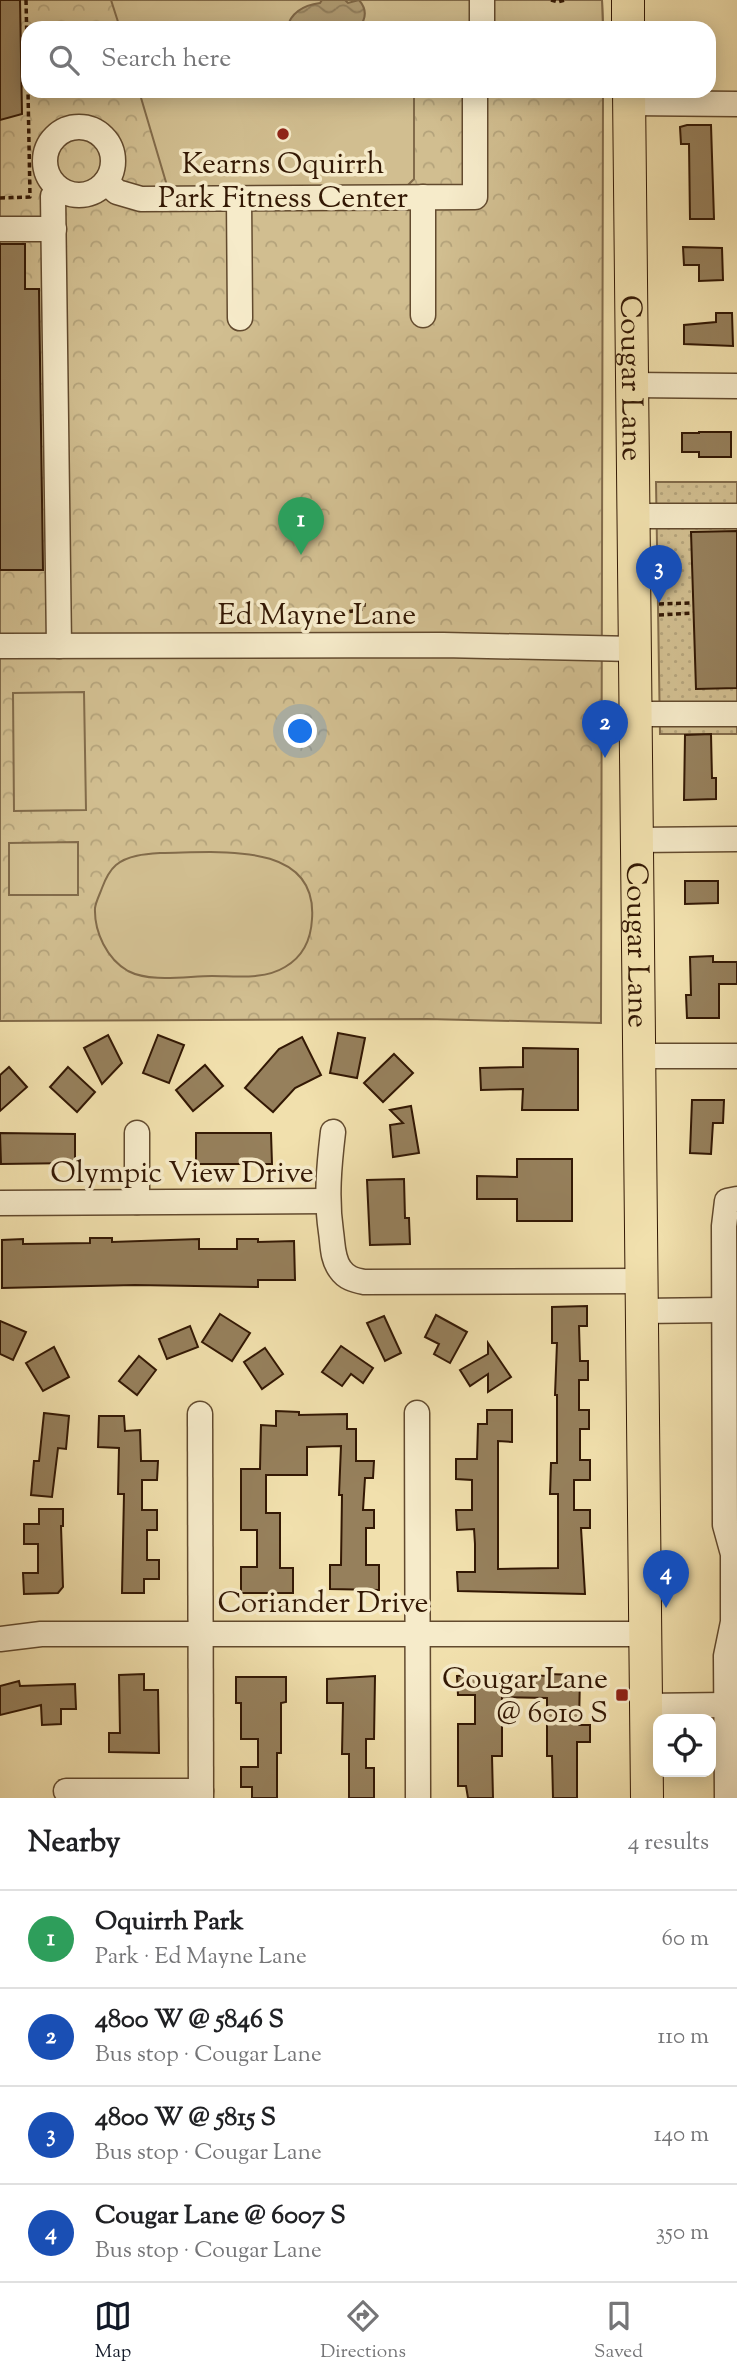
<!DOCTYPE html>
<meta charset="utf-8">
<style>
body{margin:0;font-family:"Sorts Mill Goudy",serif;background:#f2f2f2;color:#202124}
.controls{position:absolute;right:21px;bottom:21px;display:grid;overflow:hidden;border-radius:14px;box-shadow:0 4px 18px #0003}
.controls button{width:63px;height:63px;display:grid;place-items:center;padding:0;border:0;border-bottom:2px solid #e0e0e0;background:#fff;color:#202124;font:35px sans-serif}
.you{position:absolute;left:301px;top:732px;width:24px;height:24px;margin:-18px;border:5px solid #fff;border-radius:50%;background:#1a73e8;box-shadow:0 0 0 10px #1a73e833}
.badge{display:grid;place-items:center;width:46px;height:46px;border-radius:50%;background:#111827;color:#fff;font-size:23px;font-weight:700}
.pin{position:absolute;translate:-50% -58px;filter:drop-shadow(0 2px 4px #0008)}
.pin::after{content:'';position:absolute;top:37px;width:24px;height:21px;background:inherit;clip-path:polygon(0 0,100% 0,50% 100%)}
.list{margin:0;padding:0;list-style:none}
h2{display:flex;justify-content:space-between;align-items:center;height:91px;margin:0;padding:0 28px;font-size:30px}
h2 small{font-size:23px;font-weight:400;color:#757577}
.list li{display:grid;grid-template-columns:46px 1fr auto;gap:21px;align-items:center;box-sizing:border-box;height:98px;padding:0 28px;border-top:2px solid #e0e0e0}
.list b{display:block;font-size:26px;white-space:nowrap}
.list p{margin:0;font-size:23px;white-space:nowrap;color:#757577}
.list em{font-size:23px;font-style:normal;color:#757577}
.icon{flex:none;width:38px;height:38px;fill:none;stroke:currentColor;stroke-width:2;stroke-linecap:round;stroke-linejoin:round}
.map{position:relative;flex:none;width:737px;height:1798px;overflow:hidden}
.search{position:absolute;background:#fff;box-shadow:0 4px 18px #0003;left:21px;right:21px;top:21px;height:77px;display:flex;align-items:center;gap:18px;box-sizing:border-box;padding:0 24px;border-radius:21px;color:#757577;font-size:26px}
.sheet{height:483px;background:#fff}
nav{display:flex;justify-content:space-around;align-items:center;box-sizing:border-box;height:98px;border-top:2px solid #e0e0e0;background:#fff;font-size:19px;color:#757577}
nav a{display:grid;justify-items:center;gap:4px}
nav .on{color:#111827}
.map>svg:first-child{display:block}
</style>
<div class="map">
<svg width="737" height="1798" viewBox="0 0 737 1798">
<defs>
<pattern id="grass-dots" width="8" height="8" patternUnits="userSpaceOnUse" patternTransform="scale(1.75)"><rect width="8" height="8" fill="#d1be90"/><path d="M2 2h.1M6 6h.1" fill="none" stroke="#b4a37b" stroke-width="1.8" stroke-linecap="round"/></pattern>
<pattern id="park-crowns" width="20" height="18" patternUnits="userSpaceOnUse" patternTransform="scale(1.75)"><rect width="20" height="18" fill="#d1be90"/><path d="M2 6a3 3 0 1 1 6 0M12 15a3 3 0 1 1 6 0" fill="none" stroke="#b4a37b"/></pattern>
<pattern id="water-waves" width="16" height="10" patternUnits="userSpaceOnUse" patternTransform="scale(1.75)"><rect width="16" height="10" fill="#b09c74"/><path d="M0 5q4-4 8 0t8 0" fill="none" stroke="#907e5d"/></pattern>
</defs>
<rect width="100%" height="100%" fill="#f1e0ad"/>
<filter id="stains"><feTurbulence type="fractalNoise" baseFrequency=".00286" numOctaves="4"/><feColorMatrix values="0 0 0 0 .2 0 0 0 0 .09 0 0 0 0 .02 0 0 0 .5 -.17"/></filter>
<radialGradient id="worn" r=".72"><stop offset=".6" stop-color="#630" stop-opacity="0"/><stop offset="1" stop-color="#630" stop-opacity=".3"/></radialGradient>
<path fill="url(#grass-dots)" stroke="#826b4a" stroke-width="2" d="M 656,482 L 737,482 L 737,734 L 660,734 Z"/>
<path fill="url(#park-crowns)" stroke="#826b4a" stroke-width="2" d="M 0,0 L 602,0 L 603,28 L 28,28 L 28,91 L 603,91 L 601,1023 L 427,1019 L 0,1021 Z"/>
<g fill="#d1be90" stroke="#826b4a" stroke-width="2">
<path d="M 111,0 L 602,0 L 603,28 L 120,28 Z"/>
<path d="M 139,91 L 414,91 L 414,179 L 407,186 L 168,189 Z"/>
<path d="M 84,692 L 86,810 L 14,811 L 13,693 Z"/>
<path d="M 78,842 L 78,895 L 9,895 L 9,843 Z"/>
<path d="M 161,853 C 214,853 318,839 312,919 C 311,939 304,956 285,967 C 264,980 236,976 212,976 C 187,976 151,983 128,971 C 107,959 94,932 95,908 C 96,901 100,894 102,888 C 105,880 109,871 116,865 C 128,855 146,854 161,853 Z"/>
</g>
<path fill="url(#water-waves)" stroke="#7e6747" stroke-width="2" d="M 322,0 L 345,0 L 348,3 L 359,0 C 367,9 366,19 359,28 L 287,28 C 291,12 305,5 320,3 Z"/>
<g fill="#96805c" stroke="#331804" stroke-width="2">
<path d="M 0,0 L 20,0 L 22,114 L 0,120 Z"/>
<path d="M 687,125 L 711,125 L 714,219 L 690,219 L 689,144 L 681,144 L 680,127 Z"/>
<path d="M 0,244 L 25,244 L 25,289 L 39,289 L 43,570 L 0,570 Z"/>
<path d="M 683,247 L 722,248 L 723,280 L 699,281 L 699,265 L 684,265 Z"/>
<path d="M 716,313 L 732,313 L 733,346 L 684,344 L 684,325 L 716,322 Z"/>
<path d="M 699,432 L 731,432 L 731,457 L 699,457 L 699,452 L 682,452 L 682,433 L 699,433 Z"/>
<path d="M 737,531 L 737,688 L 696,689 L 691,532 Z"/>
<path d="M 711,734 L 712,778 L 716,778 L 716,799 L 684,800 L 685,735 Z"/>
<path d="M 685,881 L 718,881 L 718,903 L 685,904 Z"/>
<path d="M 713,956 L 713,962 L 737,962 L 737,984 L 719,984 L 719,1018 L 687,1018 L 686,995 L 691,995 L 690,957 Z"/>
<path d="M 338,1033 L 365,1038 L 357,1078 L 330,1073 Z"/>
<path d="M 108,1035 L 122,1063 L 102,1084 L 84,1048 Z"/>
<path d="M 158,1035 L 184,1045 L 169,1083 L 143,1073 Z"/>
<path d="M 302,1037 L 321,1075 L 295,1088 L 273,1112 L 245,1088 L 279,1049 Z"/>
<path d="M 523,1048 L 578,1049 L 578,1110 L 522,1110 L 523,1089 L 481,1090 L 480,1068 L 523,1067 Z"/>
<path d="M 394,1054 L 413,1073 L 383,1102 L 364,1083 Z"/>
<path d="M 205,1065 L 223,1086 L 193,1111 L 176,1090 Z"/>
<path d="M 9,1067 L 27,1087 L 0,1111 L 0,1075 Z"/>
<path d="M 68,1067 L 95,1092 L 77,1112 L 50,1087 Z"/>
<path d="M 692,1100 L 724,1100 L 723,1123 L 713,1123 L 711,1154 L 690,1153 Z"/>
<path d="M 411,1106 L 419,1153 L 393,1157 L 390,1125 L 403,1123 L 390,1110 Z"/>
<path d="M 0,1133 L 75,1134 L 75,1163 L 1,1164 Z"/>
<path d="M 196,1133 L 271,1133 L 272,1164 L 196,1164 Z"/>
<path d="M 517,1159 L 572,1159 L 572,1221 L 517,1221 L 517,1199 L 477,1199 L 477,1176 L 517,1177 Z"/>
<path d="M 404,1179 L 405,1218 L 409,1218 L 410,1244 L 370,1245 L 367,1180 Z"/>
<path d="M 90,1238 L 112,1238 L 112,1242 L 199,1239 L 199,1249 L 237,1249 L 237,1239 L 258,1239 L 258,1242 L 294,1241 L 295,1280 L 258,1280 L 258,1287 L 135,1285 L 2,1288 L 2,1240 L 23,1239 L 23,1244 L 90,1243 Z"/>
<path d="M 587,1306 L 587,1326 L 579,1326 L 580,1361 L 588,1361 L 588,1380 L 579,1380 L 579,1410 L 589,1410 L 589,1429 L 580,1429 L 580,1460 L 590,1460 L 590,1480 L 574,1480 L 574,1510 L 590,1510 L 590,1528 L 581,1528 L 585,1594 L 458,1591 L 457,1572 L 475,1572 L 475,1544 L 474,1529 L 457,1530 L 456,1510 L 472,1510 L 472,1480 L 456,1479 L 456,1459 L 477,1459 L 478,1424 L 487,1424 L 487,1410 L 512,1410 L 512,1442 L 498,1441 L 498,1569 L 558,1568 L 558,1494 L 550,1494 L 551,1463 L 557,1463 L 557,1395 L 555,1395 L 557,1343 L 552,1343 L 552,1307 Z"/>
<path d="M 220,1314 L 250,1333 L 232,1361 L 202,1342 Z"/>
<path d="M 436,1315 L 467,1332 L 450,1363 L 434,1354 L 439,1344 L 425,1337 Z"/>
<path d="M 384,1316 L 401,1353 L 385,1361 L 367,1323 Z"/>
<path d="M 0,1321 L 26,1332 L 13,1360 L 0,1354 Z"/>
<path d="M 190,1326 L 198,1347 L 167,1359 L 159,1339 Z"/>
<path d="M 488,1343 L 511,1377 L 488,1392 L 488,1374 L 470,1386 L 460,1370 L 488,1354 Z"/>
<path d="M 341,1346 L 373,1368 L 363,1383 L 351,1374 L 342,1386 L 322,1372 Z"/>
<path d="M 54,1347 L 69,1377 L 43,1391 L 26,1363 Z"/>
<path d="M 265,1348 L 283,1374 L 262,1389 L 244,1362 Z"/>
<path d="M 139,1356 L 156,1370 L 137,1395 L 119,1381 Z"/>
<path d="M 276,1411 L 299,1412 L 299,1415 L 347,1414 L 347,1429 L 356,1429 L 356,1461 L 374,1461 L 373,1478 L 365,1478 L 363,1510 L 374,1510 L 374,1528 L 366,1528 L 366,1565 L 379,1565 L 379,1590 L 330,1589 L 330,1565 L 341,1565 L 342,1495 L 339,1495 L 341,1446 L 307,1447 L 307,1475 L 266,1475 L 266,1513 L 280,1513 L 280,1568 L 293,1568 L 293,1593 L 241,1593 L 241,1567 L 257,1567 L 257,1530 L 241,1530 L 241,1469 L 260,1469 L 261,1425 L 276,1426 Z"/>
<path d="M 44,1413 L 69,1416 L 66,1449 L 58,1448 L 52,1497 L 31,1495 L 34,1461 L 39,1461 Z"/>
<path d="M 99,1416 L 124,1416 L 125,1431 L 140,1430 L 141,1461 L 158,1461 L 157,1480 L 142,1480 L 142,1510 L 157,1510 L 157,1530 L 147,1530 L 147,1560 L 159,1560 L 159,1579 L 144,1579 L 144,1593 L 122,1593 L 124,1494 L 118,1494 L 119,1448 L 98,1447 Z"/>
<path d="M 39,1509 L 63,1509 L 63,1526 L 61,1526 L 63,1587 L 58,1593 L 24,1594 L 23,1573 L 38,1573 L 38,1544 L 24,1544 L 24,1524 L 39,1524 Z"/>
<path d="M 144,1674 L 144,1690 L 158,1690 L 159,1753 L 109,1752 L 109,1733 L 120,1733 L 119,1675 Z"/>
<path d="M 507,1674 L 547,1676 L 547,1674 L 580,1675 L 579,1725 L 590,1725 L 590,1742 L 577,1742 L 577,1798 L 553,1798 L 552,1756 L 547,1756 L 547,1698 L 502,1697 L 502,1756 L 492,1756 L 493,1798 L 468,1798 L 466,1786 L 458,1786 L 458,1724 L 475,1724 L 475,1695 L 458,1695 L 457,1676 Z"/>
<path d="M 375,1676 L 374,1739 L 366,1739 L 366,1768 L 374,1768 L 374,1798 L 349,1798 L 349,1754 L 342,1754 L 343,1703 L 327,1703 L 327,1679 Z"/>
<path d="M 236,1677 L 286,1677 L 286,1702 L 281,1703 L 281,1753 L 277,1753 L 277,1798 L 252,1798 L 252,1787 L 241,1787 L 241,1767 L 258,1767 L 258,1739 L 241,1739 L 241,1703 L 236,1703 Z"/>
<path d="M 19,1681 L 20,1686 L 75,1684 L 76,1709 L 61,1709 L 61,1724 L 42,1725 L 41,1705 L 0,1715 L 0,1686 Z"/>
</g>
<g fill="none" stroke-linecap="round" stroke-linejoin="round">
<defs>
<g id="minor">
<path d="M 482,0 L 482,28"/>
<path d="M 629,103 L 737,104"/>
<circle cx="79" cy="161" r="34"/>
<path d="M 106,182 L 117,192 L 141,199 L 475,197 L 475,91"/>
<path d="M 239,198 L 240,318"/>
<path d="M 0,229 L 54,229"/>
<path d="M 423,315 L 423,197"/>
<path d="M 632,385 L 737,386"/>
<path d="M 633,516 L 737,516"/>
<path d="M 0,646 L 443,645 L 634,649"/>
<path d="M 59,646 L 53,196 L 59,189"/>
<path d="M 636,714 L 737,714"/>
<path d="M 636,840 L 737,839"/>
<path d="M 639,1056 L 737,1056"/>
<path d="M 333,1132 C 329,1166 326,1198 331,1232 C 333,1245 332,1258 340,1269 C 346,1278 354,1280 364,1282 L 641,1281"/>
<path d="M 137,1133 L 137,1202"/>
<path d="M 0,1203 L 327,1201"/>
<path d="M 641,1311 L 724,1310"/>
<path d="M 417,1413 L 418,1798"/>
<path d="M 200,1414 L 201,1798"/>
<path d="M 0,1639 L 41,1634 L 645,1634"/>
<path d="M 646,1706 L 726,1705"/>
<path d="M 66,1791 L 201,1791"/>
<path d="M 727,1798 L 726,1656 L 733,1622 L 733,1554 L 725,1525 L 724,1226 L 727,1201 L 737,1199"/>
</g>
<g id="major">
<path d="M 628,0 L 628,28"/>
<path id="s1" d="M 629,91 L 647,1798"/>
</g>
</defs>
<use href="#minor" stroke="#624a2e" stroke-width="27"/>
<use href="#major" stroke="#331804" stroke-width="34"/>
<g stroke="#331804" stroke-width="3.5" stroke-dasharray="5 3.5" stroke-linecap="butt">
<path d="M 26,0 L 28,90"/>
<path d="M 551,0 L 558,2 L 565,0"/>
<path d="M 0,198 L 30,197 L 28,91"/>
<path d="M 659,604 L 693,603"/>
<path d="M 659,615 L 694,613"/>
<path d="M 307,627 L 307,619 L 364,609 L 364,603"/>
</g>
<use href="#minor" stroke="#f6ebca" stroke-width="24"/>
<use href="#major" stroke="#f1e0ad" stroke-width="32"/>
</g>
<g fill="#8f2418" stroke="#f6ebca" stroke-width="2.5">
<circle cx="283" cy="134" r="7"/>
<rect x="615" y="1688" width="14" height="14" rx="3.5"/>
</g>
<g text-anchor="middle" stroke-width="7" stroke-linejoin="round" paint-order="stroke">
<g font-size="30" fill="#331804" stroke="#f6ebca">
<text x="283" y="173">Kearns Oquirrh<tspan x="283" dy="34">Park Fitness Center</tspan></text>
<text x="608" y="1688" text-anchor="end">Cougar Lane<tspan x="608" dy="34">@ 6010 S</tspan></text>
</g>
<g font-size="30" fill="#331804" stroke="#f6ebca">
<text dy="10" stroke="none"><textPath href="#s1" startOffset="287">Cougar Lane</textPath></text>
<text x="317" y="624">Ed Mayne Lane</text>
<text dy="10" stroke="none"><textPath href="#s1" startOffset="854">Cougar Lane</textPath></text>
<text x="182" y="1182">Olympic View Drive</text>
<text x="323" y="1612">Coriander Drive</text>
</g>
</g>
<rect width="100%" height="100%" filter="url(#stains)"/>
<rect width="100%" height="100%" fill="url(#worn)"/>
</svg>
<div class="controls">
<button><svg class="icon" aria-label="locate" viewBox="0 0 24 24"><circle cx="12" cy="12" r="6"/><path d="M12 2v4M12 18v4M2 12h4M18 12h4"/></svg></button>
</div>
<div class="you"></div>
<div class="pin badge" style="left:301px;top:555px;background:#2e9e5b">1</div>
<div class="pin badge" style="left:605px;top:758px;background:#1a4fb4">2</div>
<div class="pin badge" style="left:659px;top:603px;background:#1a4fb4">3</div>
<div class="pin badge" style="left:666px;top:1608px;background:#1a4fb4">4</div>
<div class="search"><svg class="icon" aria-label="search" viewBox="0 0 24 24"><circle cx="10" cy="10" r="6"/><path d="M15 15l6 6"/></svg>Search here</div>
</div>
<section class="sheet">
<h2>Nearby<small>4 results</small></h2>
<ul class="list">
<li><span class="badge" style="background:#2e9e5b">1</span><div><b>Oquirrh Park</b><p>Park · Ed Mayne Lane</p></div><em>60 m</em></li>
<li><span class="badge" style="background:#1a4fb4">2</span><div><b>4800 W @ 5846 S</b><p>Bus stop · Cougar Lane</p></div><em>110 m</em></li>
<li><span class="badge" style="background:#1a4fb4">3</span><div><b>4800 W @ 5815 S</b><p>Bus stop · Cougar Lane</p></div><em>140 m</em></li>
<li><span class="badge" style="background:#1a4fb4">4</span><div><b>Cougar Lane @ 6007 S</b><p>Bus stop · Cougar Lane</p></div><em>350 m</em></li>
</ul>
</section>
<nav>
<a class="on"><svg class="icon" aria-label="map" viewBox="0 0 24 24"><path d="M3 6l6-2 6 2 6-2v14l-6 2-6-2-6 2zM9 4v14M15 6v14"/></svg>Map</a>
<a><svg class="icon" aria-label="directions" viewBox="0 0 24 24"><path d="M12 3l9 9-9 9-9-9zM9 14v-3h6M13 9l2 2-2 2"/></svg>Directions</a>
<a><svg class="icon" aria-label="saved" viewBox="0 0 24 24"><path d="M7 4h10v16l-5-4-5 4z"/></svg>Saved</a>
</nav>
